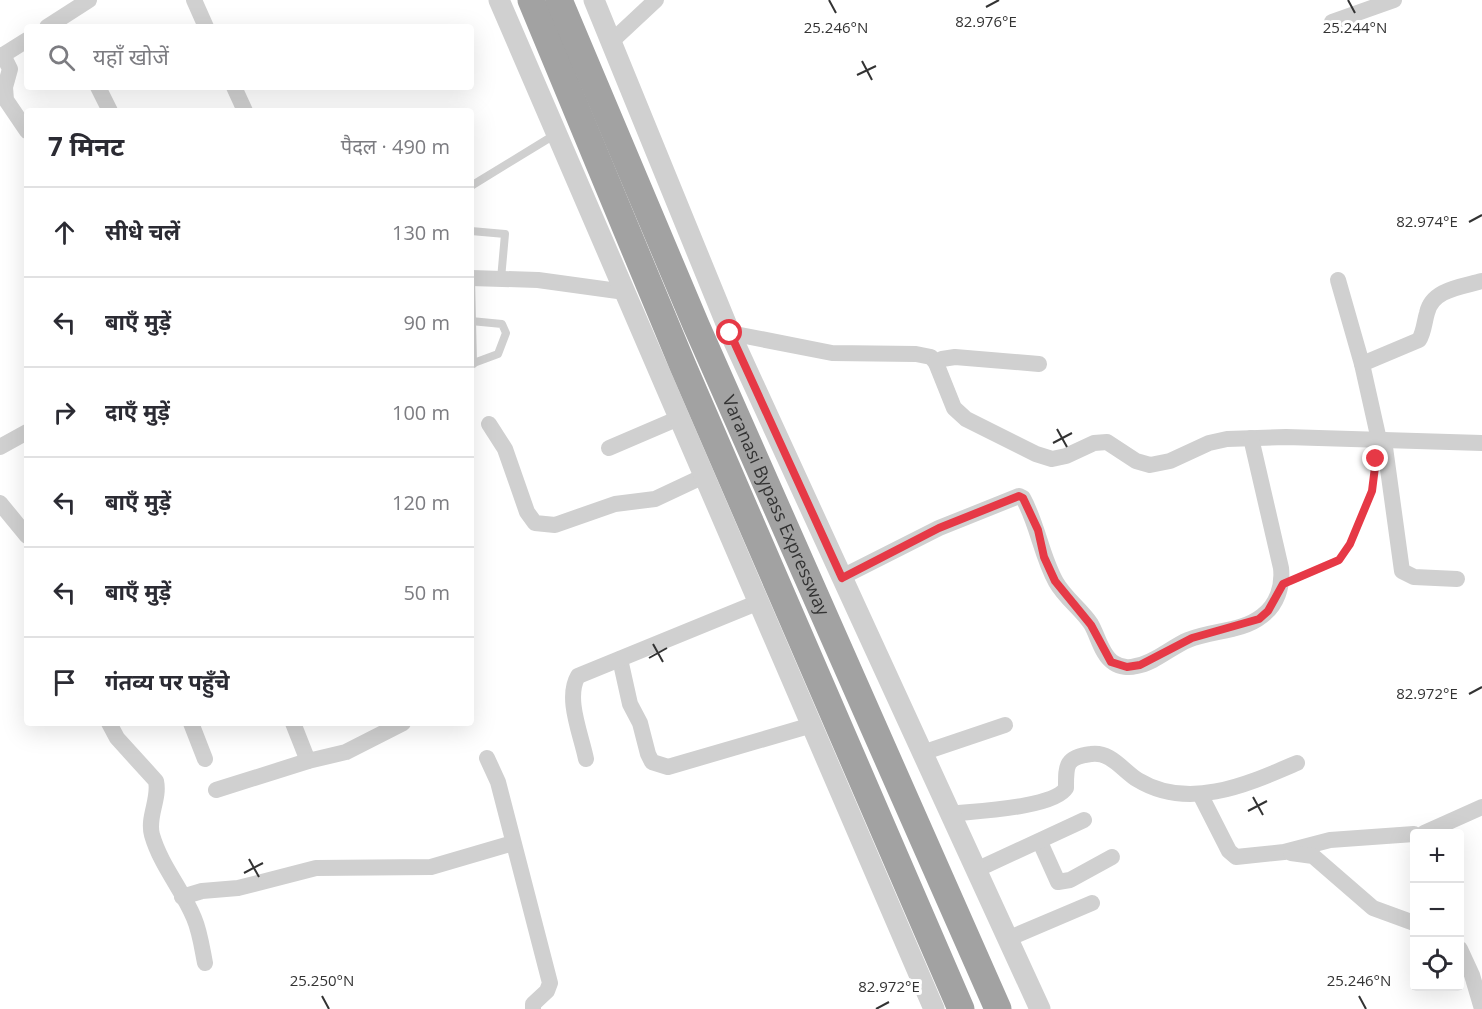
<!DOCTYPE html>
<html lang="hi">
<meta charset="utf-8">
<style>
body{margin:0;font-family:"Open Sans","Noto Sans Devanagari",sans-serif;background:#f7f7f7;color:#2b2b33}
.controls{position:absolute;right:18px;bottom:18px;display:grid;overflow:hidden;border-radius:6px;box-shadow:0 6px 24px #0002}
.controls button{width:54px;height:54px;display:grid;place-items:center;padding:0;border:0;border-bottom:2px solid #e1e1e2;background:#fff;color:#2b2b33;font:30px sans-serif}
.stop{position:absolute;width:18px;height:18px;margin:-14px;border:4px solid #e63946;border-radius:50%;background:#fff}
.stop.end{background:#e63946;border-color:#fff;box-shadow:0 2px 6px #0008}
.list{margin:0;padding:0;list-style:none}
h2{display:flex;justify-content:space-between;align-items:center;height:78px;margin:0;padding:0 24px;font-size:26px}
h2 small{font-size:20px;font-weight:400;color:#7c7c81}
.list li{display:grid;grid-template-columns:39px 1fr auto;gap:18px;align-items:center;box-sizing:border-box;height:90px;padding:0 24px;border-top:2px solid #e1e1e2}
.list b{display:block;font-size:22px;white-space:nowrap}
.list em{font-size:20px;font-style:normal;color:#7c7c81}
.icon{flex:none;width:33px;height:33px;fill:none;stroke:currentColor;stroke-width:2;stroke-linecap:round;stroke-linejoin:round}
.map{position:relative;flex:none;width:1482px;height:1009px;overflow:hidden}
.search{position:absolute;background:#fff;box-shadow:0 6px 24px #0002;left:24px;top:24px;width:450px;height:66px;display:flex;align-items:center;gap:15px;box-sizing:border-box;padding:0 21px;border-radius:6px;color:#7c7c81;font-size:22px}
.panel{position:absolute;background:#fff;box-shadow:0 6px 24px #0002;left:24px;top:108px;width:450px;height:618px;border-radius:6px}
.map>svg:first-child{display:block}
</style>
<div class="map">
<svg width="1482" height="1009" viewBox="0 0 1482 1009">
<rect width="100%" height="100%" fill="#fff"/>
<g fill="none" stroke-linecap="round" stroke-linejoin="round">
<path stroke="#cdcdcd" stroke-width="2" stroke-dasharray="3 3" stroke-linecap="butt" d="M 1296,578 C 1310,571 1327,570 1339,560 C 1353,548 1372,500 1374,483"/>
<g stroke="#d0d0d0" stroke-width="8">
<path d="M 471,186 L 556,134"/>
<path d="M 471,231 L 505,234 L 501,279"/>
<path d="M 471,278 L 473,364"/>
<path d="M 471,321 L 502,324 L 506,333 L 498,354 L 471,364"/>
</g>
<g stroke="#d0d0d0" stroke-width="16">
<path d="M 194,0 L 206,27"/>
<path d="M 1332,22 L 1394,0"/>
<path d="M 47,27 L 89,0"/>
<path d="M 611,42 L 656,0"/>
<path d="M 3,55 L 10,69 L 5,87 L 6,100 L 27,131"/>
<path d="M 0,57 L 27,40"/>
<path d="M 98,87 L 110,111"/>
<path d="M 234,87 L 245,111"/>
<path d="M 471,278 L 538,280 L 625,292"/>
<path d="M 1338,280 L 1362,364 L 1379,440"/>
<path d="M 730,333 L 832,353 L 916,354 L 931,357 L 936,363 L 954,408 L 966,419 L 1036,454 L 1052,459 L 1066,456 L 1094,443 L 1107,442 L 1136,461 L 1150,465 L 1170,461 L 1209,443 L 1227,439 L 1286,437 L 1482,443"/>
<path d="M 936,363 L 942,359 L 955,357 L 1039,364"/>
<path d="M 1362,364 L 1419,340 C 1424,332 1424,323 1427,313 C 1432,289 1462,287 1482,281"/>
<path d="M 489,424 L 505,449 L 527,512 L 535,523 L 555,525 L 615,504 L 655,499 L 704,476"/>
<path d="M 1384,440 L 1402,571 L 1414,577 L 1457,579"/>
<path d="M 0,447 L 27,432"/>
<path d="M 609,448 L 679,418"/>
<path d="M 0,503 L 27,536"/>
<path d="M 842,577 L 939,528 L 1019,496 L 1023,498 C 1038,525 1041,555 1056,582 C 1065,598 1081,609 1091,624 C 1098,636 1102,656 1114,663 C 1120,667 1129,668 1136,666 C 1155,663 1171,647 1188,640 C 1212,630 1242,632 1262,616 C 1277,605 1283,586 1281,568 L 1251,438"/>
<path d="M 620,659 L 630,704 L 640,723 L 648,754 L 652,762 L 668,767 L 812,725"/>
<path d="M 109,723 L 117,738 L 156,781 C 160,799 147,817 152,835 C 161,866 182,889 194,918 C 200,932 202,948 205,963"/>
<path d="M 191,723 L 205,759"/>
<path d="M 293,723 L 308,761"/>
<path d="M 922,753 L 1005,725"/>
<path d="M 487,758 L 498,782 L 550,983 L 547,991 L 533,1004 L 533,1009"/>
<path d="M 586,759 C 581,734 565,698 578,676 L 759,602"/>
<path d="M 216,790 L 308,761 L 346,752 L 403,723"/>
<path d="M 1200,794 L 1229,851 L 1236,857 L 1284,852 L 1330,840 L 1414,834"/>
<path d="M 950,814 C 974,811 1054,808 1066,788 C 1066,766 1065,757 1091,754 C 1111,751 1123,771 1138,780 C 1189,811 1248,784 1297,763"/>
<path d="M 1424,833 L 1482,807"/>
<path d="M 1040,842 L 1058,882 L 1070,880 L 1112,857"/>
<path d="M 1291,853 L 1313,856 L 1373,908 L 1414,923"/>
<path d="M 976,870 L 1084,820"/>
<path d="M 182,897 L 202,891 L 238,888 L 316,868 L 431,867 L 513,843"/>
<path d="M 1007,939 L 1092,903"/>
<path d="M 1460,949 L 1472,975 L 1482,1009"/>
</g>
<g stroke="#d0d0d0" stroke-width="21">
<path d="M 499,0 L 934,1009"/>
<path d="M 594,0 L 730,333 L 1040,1009"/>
</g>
<g stroke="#a2a2a2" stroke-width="27">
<path d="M 531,0 L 683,366 L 961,1009"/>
<path id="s1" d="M 559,0 L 696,325 L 998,1009"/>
</g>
</g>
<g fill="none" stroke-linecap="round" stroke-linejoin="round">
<path stroke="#e63946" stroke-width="8" d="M 730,333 L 842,578 L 939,528 L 1019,496 L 1023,498 L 1038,530 L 1044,557 L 1055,581 L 1091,625 L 1111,662 L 1127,667 L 1140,665 L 1192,638 L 1259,619 L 1268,611 L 1283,584 L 1339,560 L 1350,544 L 1372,491 L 1376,459"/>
</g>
<path fill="none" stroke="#333" stroke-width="2" d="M 829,0 L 836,13M 1348,0 L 1355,13M 986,7 L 999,0M 862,61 L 872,80M 857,75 L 876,66M 1469,222 L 1482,215M 1057,429 L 1067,447M 1053,443 L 1072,433M 653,644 L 663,662M 649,658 L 667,648M 1469,694 L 1482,687M 1253,797 L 1263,815M 1248,811 L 1267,801M 249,859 L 259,877M 244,873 L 263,863M 322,996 L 329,1009M 1359,996 L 1366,1009M 876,1009 L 889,1002"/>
<g text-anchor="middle" stroke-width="6" stroke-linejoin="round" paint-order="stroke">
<g font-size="18" fill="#333" stroke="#fff">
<text dy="6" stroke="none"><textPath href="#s1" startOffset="550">Varanasi Bypass Expressway</textPath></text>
</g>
</g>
<g font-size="15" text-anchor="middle" fill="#333" stroke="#fff" stroke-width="6" stroke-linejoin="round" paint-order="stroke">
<text x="986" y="27">82.976°E</text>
<text x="836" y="33">25.246°N</text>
<text x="1355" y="33">25.244°N</text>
<text x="1427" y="227">82.974°E</text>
<text x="1427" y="699">82.972°E</text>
<text x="322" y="986">25.250°N</text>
<text x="1359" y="986">25.246°N</text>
<text x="889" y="992">82.972°E</text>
</g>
</svg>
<div class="controls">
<button>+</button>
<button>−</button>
<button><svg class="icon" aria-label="locate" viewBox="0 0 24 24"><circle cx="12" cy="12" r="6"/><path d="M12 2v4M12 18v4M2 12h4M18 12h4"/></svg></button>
</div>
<div class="stop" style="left:730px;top:333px"></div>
<div class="stop end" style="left:1376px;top:459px"></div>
<div class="search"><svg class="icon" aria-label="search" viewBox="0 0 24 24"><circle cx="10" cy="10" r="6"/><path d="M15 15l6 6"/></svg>यहाँ खोजें</div>
<section class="panel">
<h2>7 मिनट<small>पैदल · 490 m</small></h2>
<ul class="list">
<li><svg class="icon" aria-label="ahead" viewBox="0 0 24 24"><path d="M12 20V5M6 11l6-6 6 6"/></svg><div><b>सीधे चलें</b></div><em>130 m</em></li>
<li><svg class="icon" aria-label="left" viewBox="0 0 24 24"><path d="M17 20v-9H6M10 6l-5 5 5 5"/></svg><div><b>बाएँ मुड़ें</b></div><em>90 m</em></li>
<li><svg class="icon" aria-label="right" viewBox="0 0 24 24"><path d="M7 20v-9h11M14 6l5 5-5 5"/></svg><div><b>दाएँ मुड़ें</b></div><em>100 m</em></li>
<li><svg class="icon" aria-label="left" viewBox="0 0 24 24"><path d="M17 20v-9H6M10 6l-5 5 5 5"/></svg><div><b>बाएँ मुड़ें</b></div><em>120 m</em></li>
<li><svg class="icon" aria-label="left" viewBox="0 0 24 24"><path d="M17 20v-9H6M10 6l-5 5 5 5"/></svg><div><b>बाएँ मुड़ें</b></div><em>50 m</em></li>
<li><svg class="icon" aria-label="arrive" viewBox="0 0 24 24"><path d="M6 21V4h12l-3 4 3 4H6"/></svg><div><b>गंतव्य पर पहुँचे</b></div></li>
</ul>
</section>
</div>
